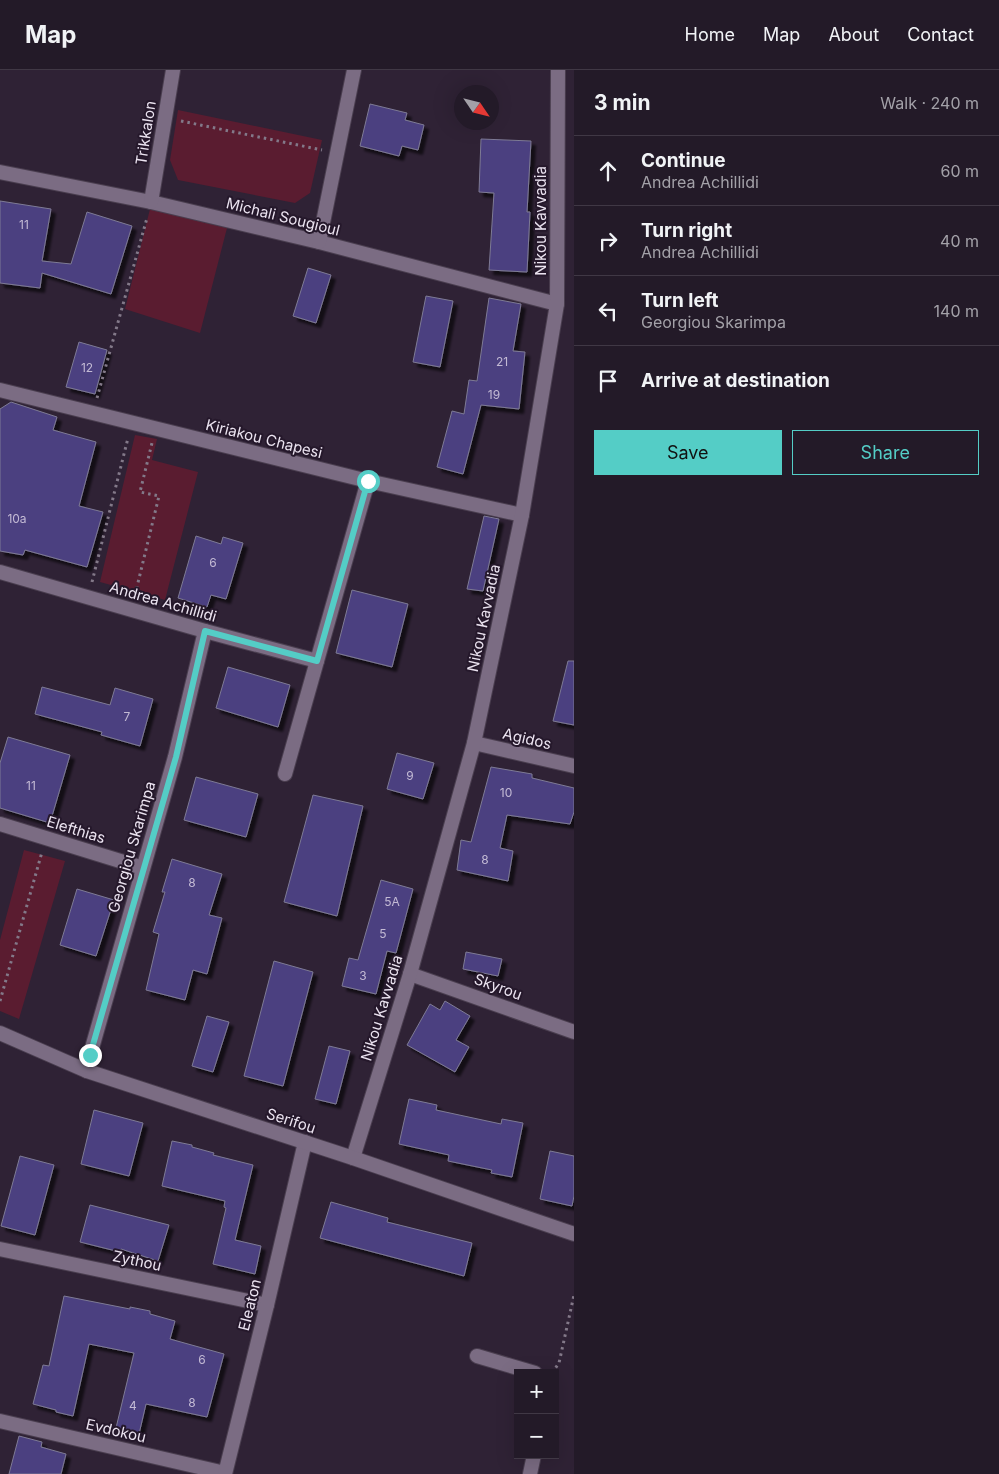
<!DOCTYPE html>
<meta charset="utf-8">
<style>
body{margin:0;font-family:Inter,sans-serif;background:#2f2734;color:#f1f3f6}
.controls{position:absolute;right:15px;bottom:15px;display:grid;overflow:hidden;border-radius:0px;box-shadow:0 5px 20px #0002}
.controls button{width:45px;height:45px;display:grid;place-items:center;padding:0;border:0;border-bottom:1px solid #403845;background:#231a28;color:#f1f3f6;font:25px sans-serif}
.compass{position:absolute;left:454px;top:15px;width:45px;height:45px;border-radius:50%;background:#231a28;box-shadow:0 5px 20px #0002;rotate:125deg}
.stop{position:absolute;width:15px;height:15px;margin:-11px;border:4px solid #54cdc6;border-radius:50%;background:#fff}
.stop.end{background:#54cdc6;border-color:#fff;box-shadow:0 1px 5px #0008}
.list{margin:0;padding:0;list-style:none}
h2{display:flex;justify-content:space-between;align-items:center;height:65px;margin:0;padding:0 20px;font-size:21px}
h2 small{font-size:16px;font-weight:400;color:#a3a1a8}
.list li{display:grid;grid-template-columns:32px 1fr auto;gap:15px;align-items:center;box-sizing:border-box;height:70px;padding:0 20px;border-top:1px solid #403845}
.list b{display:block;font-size:19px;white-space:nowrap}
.list p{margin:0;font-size:16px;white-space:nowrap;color:#a3a1a8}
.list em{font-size:16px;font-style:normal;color:#a3a1a8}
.actions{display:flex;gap:10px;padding:15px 20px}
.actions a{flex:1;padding:11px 0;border:1px solid #54cdc6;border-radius:0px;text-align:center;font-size:18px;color:#54cdc6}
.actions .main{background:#54cdc6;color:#111}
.icon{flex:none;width:28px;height:28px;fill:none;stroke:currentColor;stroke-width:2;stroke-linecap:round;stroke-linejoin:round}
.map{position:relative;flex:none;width:574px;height:1404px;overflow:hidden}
header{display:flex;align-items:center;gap:30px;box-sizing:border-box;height:70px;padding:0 25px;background:#231a28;border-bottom:1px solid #403845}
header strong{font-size:24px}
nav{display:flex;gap:28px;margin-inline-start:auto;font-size:18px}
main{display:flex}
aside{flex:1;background:#231a28}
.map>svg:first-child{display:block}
</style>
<header>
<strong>Map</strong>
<nav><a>Home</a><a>Map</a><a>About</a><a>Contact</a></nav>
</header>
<main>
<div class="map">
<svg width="574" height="1404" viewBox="0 0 574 1404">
<defs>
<filter id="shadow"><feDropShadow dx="4.5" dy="4.5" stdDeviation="1" flood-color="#0009"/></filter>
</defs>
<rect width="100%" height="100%" fill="#2f2235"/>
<g fill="#5a1c30">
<path d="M 178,40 L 322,70 L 310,123 L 295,133 L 178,110 L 170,90 Z"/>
<path d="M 150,139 L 227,158 L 200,263 L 125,239 Z"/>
<path d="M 135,365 L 157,369 L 152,390 L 198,402 L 165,530 L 100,512 Z"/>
<path d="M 24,780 L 65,791 L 19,949 L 0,941 L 0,870 Z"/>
</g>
<g fill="#4b3f80" stroke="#7e7b95" filter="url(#shadow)">
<path d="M 370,34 L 407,43 L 405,50 L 424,55 L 418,80 L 402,76 L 399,86 L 360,76 Z"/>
<path d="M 481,69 L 531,71 L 527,142 L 530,142 L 527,202 L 489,200 L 494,123 L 479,122 Z"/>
<path d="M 0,131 L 51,139 L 42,191 L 71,194 L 87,142 L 132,156 L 111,224 L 42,203 L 40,218 L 0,213 Z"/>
<path d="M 308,198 L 331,205 L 316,253 L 293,246 Z"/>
<path d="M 426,226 L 453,231 L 440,297 L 413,292 Z"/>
<path d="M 489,228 L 521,234 L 513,281 L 525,282 L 519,339 L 481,335 L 463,404 L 437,397 L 452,341 L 464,344 L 469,310 L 477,311 Z"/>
<path d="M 79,272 L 107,280 L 95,324 L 66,317 Z"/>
<path d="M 11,332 L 57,347 L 53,360 L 96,372 L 79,436 L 103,442 L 87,497 L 25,480 L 23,485 L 0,481 L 0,339 Z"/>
<path d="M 484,446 L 499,449 L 483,521 L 467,519 Z"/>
<path d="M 196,466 L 221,474 L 223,467 L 243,473 L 226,529 L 211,525 L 207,537 L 178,528 Z"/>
<path d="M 352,520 L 408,534 L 392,597 L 336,583 Z"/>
<path d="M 568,591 L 574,591 L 574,655 L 553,651 Z"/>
<path d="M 228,597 L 290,615 L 278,657 L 216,638 Z"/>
<path d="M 42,617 L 110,635 L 115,618 L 153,629 L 140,676 L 101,665 L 102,662 L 35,644 Z"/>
<path d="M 8,667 L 70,685 L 50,753 L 0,738 L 0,693 Z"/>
<path d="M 397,683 L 434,693 L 423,729 L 387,719 Z"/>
<path d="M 491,697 L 532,704 L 532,708 L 574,718 L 574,742 L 570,754 L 507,745 L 500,778 L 513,781 L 508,811 L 457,800 L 461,770 L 471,772 Z"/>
<path d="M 196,707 L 258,724 L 246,767 L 184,750 Z"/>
<path d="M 313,725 L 363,736 L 337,846 L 284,832 Z"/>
<path d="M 172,789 L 222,804 L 209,845 L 222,848 L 207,904 L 193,900 L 185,930 L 146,920 L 159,864 L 153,862 L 165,822 L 162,822 Z"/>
<path d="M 381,810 L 413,819 L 396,883 L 387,881 L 376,924 L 342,916 L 349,888 L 358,890 Z"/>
<path d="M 77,819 L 114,830 L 96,886 L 60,875 Z"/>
<path d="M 466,882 L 502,889 L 498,906 L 463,899 Z"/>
<path d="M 274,891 L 313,902 L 283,1016 L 244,1006 Z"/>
<path d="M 445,931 L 470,946 L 456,970 L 469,977 L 455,1002 L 407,975 L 430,934 L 440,940 Z"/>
<path d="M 207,946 L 229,952 L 213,1002 L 192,996 Z"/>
<path d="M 329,976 L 350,981 L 336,1034 L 315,1029 Z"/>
<path d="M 409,1029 L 437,1035 L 436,1040 L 501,1054 L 502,1049 L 523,1053 L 512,1107 L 491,1103 L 492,1100 L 448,1091 L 449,1085 L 399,1074 Z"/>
<path d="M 94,1040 L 143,1053 L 129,1106 L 81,1094 Z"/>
<path d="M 172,1071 L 192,1075 L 192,1077 L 214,1083 L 213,1085 L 253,1095 L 235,1170 L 261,1176 L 255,1204 L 213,1194 L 226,1138 L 224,1137 L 225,1131 L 162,1116 Z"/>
<path d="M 550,1081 L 574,1086 L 574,1126 L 572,1136 L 540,1129 Z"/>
<path d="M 20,1086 L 54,1095 L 35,1165 L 1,1156 Z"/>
<path d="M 331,1132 L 388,1148 L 387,1152 L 472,1173 L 464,1206 L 320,1168 Z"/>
<path d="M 90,1135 L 169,1155 L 158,1191 L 121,1179 L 120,1182 L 80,1172 Z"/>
<path d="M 64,1226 L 130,1239 L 130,1237 L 150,1241 L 150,1244 L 175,1251 L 170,1269 L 224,1284 L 207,1347 L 146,1334 L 139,1364 L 116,1358 L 134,1283 L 89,1274 L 73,1346 L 56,1342 L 56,1340 L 33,1334 L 43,1295 L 49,1296 Z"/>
<path d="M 19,1366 L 42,1372 L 41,1377 L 66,1384 L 61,1404 L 9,1404 Z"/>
</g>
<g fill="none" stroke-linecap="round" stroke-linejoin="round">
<defs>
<g id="minor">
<path d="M 0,102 L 151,132 L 319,172 L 557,234"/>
<path d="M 151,132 L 173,0"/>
<path d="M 319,172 L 354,0"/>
<path d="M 0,320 L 368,411 L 522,445"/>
<path d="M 0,502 L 205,561 L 317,591"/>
<path d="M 474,673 L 574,696"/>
<path d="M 285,704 L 368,411"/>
<path d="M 0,754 L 143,798"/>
<path d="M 410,904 L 574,962"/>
<path d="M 87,1001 L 90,985 L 175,687 L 205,561"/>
<path d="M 353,1088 L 410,904 L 474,673 L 522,445 L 557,234 L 558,0"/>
<path d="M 0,1179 L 267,1235"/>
<path d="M 477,1286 L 535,1303"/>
<path d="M 0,1351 L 225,1403"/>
<path d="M 225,1404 L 267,1235 L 305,1072"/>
<path d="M 530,1404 L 534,1385"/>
</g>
<path id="tertiary" d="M 0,963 L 87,1001 L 353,1088 L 574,1164"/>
</defs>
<use href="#minor" stroke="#4a3e4f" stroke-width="16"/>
<use href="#tertiary" stroke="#4a3e4f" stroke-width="16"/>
<g stroke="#837989" stroke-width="3" stroke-dasharray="2.5 4" stroke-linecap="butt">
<path d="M 181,51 L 322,80"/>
<path d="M 97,328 L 147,148"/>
<path d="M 92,512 L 128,368"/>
<path d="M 135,525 L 159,426 L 140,422 L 152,373"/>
<path d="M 0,931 L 42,782"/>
<path d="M 552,1303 L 559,1293 L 574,1225"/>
</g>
<use href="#minor" stroke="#7b6c83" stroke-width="14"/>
<use href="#tertiary" stroke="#7b6c83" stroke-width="14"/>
</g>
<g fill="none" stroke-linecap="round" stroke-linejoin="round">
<path stroke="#54cdc6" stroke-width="6" d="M 90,985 L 176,687 L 205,561 L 317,591 L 368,411"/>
</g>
<g text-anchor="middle" stroke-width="4" stroke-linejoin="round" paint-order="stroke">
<g font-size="12" fill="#c3bad4">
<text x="24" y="159">11</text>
<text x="502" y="296">21</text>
<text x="87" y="302">12</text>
<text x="494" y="329">19</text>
<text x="17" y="453">10a</text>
<text x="213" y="497">6</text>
<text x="127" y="651">7</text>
<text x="410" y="710">9</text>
<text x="31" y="720">11</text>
<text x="506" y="727">10</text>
<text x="485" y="794">8</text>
<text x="192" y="817">8</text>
<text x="392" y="836">5A</text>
<text x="383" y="868">5</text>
<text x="363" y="910">3</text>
<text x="202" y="1294">6</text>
<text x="192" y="1337">8</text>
<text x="133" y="1340">4</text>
</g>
<g font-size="15" fill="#ebe3f0" stroke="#25182b">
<text transform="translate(146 63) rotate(-81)" y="5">Trikkalon</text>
<text transform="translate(283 147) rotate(14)" y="5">Michali Sougioul</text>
<text transform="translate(541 151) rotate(-90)" y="5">Nikou Kavvadia</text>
<text transform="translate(264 369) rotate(14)" y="5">Kiriakou Chapesi</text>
<text transform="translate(163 532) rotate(16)" y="5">Andrea Achillidi</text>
<text transform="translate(484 548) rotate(-78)" y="5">Nikou Kavvadia</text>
<text transform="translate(527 669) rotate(13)" y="5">Agidos</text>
<text transform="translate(76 760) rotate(17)" y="5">Elefthias</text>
<text transform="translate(132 777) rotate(-74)" y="5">Georgiou Skarimpa</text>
<text transform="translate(498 917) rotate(20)" y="5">Skyrou</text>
<text transform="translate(382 938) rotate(-73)" y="5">Nikou Kavvadia</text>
<text transform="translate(291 1051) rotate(18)" y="5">Serifou</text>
<text transform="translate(137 1191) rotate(12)" y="5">Zythou</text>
<text transform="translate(250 1235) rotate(-76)" y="5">Eleaton</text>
<text transform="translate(116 1361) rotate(13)" y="5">Evdokou</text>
</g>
</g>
</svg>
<div class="controls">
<button>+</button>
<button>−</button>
</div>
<svg class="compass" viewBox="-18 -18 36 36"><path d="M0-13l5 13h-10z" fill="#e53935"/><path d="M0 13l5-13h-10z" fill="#a3a1a8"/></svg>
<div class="stop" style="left:368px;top:411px"></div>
<div class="stop end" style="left:90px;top:985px"></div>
</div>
<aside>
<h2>3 min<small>Walk · 240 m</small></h2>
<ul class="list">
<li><svg class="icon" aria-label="ahead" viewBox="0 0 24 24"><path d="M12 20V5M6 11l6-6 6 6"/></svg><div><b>Continue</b><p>Andrea Achillidi</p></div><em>60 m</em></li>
<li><svg class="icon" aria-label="right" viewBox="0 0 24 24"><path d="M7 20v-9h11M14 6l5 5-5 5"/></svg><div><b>Turn right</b><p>Andrea Achillidi</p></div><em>40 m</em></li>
<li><svg class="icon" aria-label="left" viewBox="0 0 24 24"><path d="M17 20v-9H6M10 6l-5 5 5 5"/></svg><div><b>Turn left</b><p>Georgiou Skarimpa</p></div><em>140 m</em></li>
<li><svg class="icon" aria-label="arrive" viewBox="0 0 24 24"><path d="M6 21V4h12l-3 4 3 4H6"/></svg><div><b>Arrive at destination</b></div></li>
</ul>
<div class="actions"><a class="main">Save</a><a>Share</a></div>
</aside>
</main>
